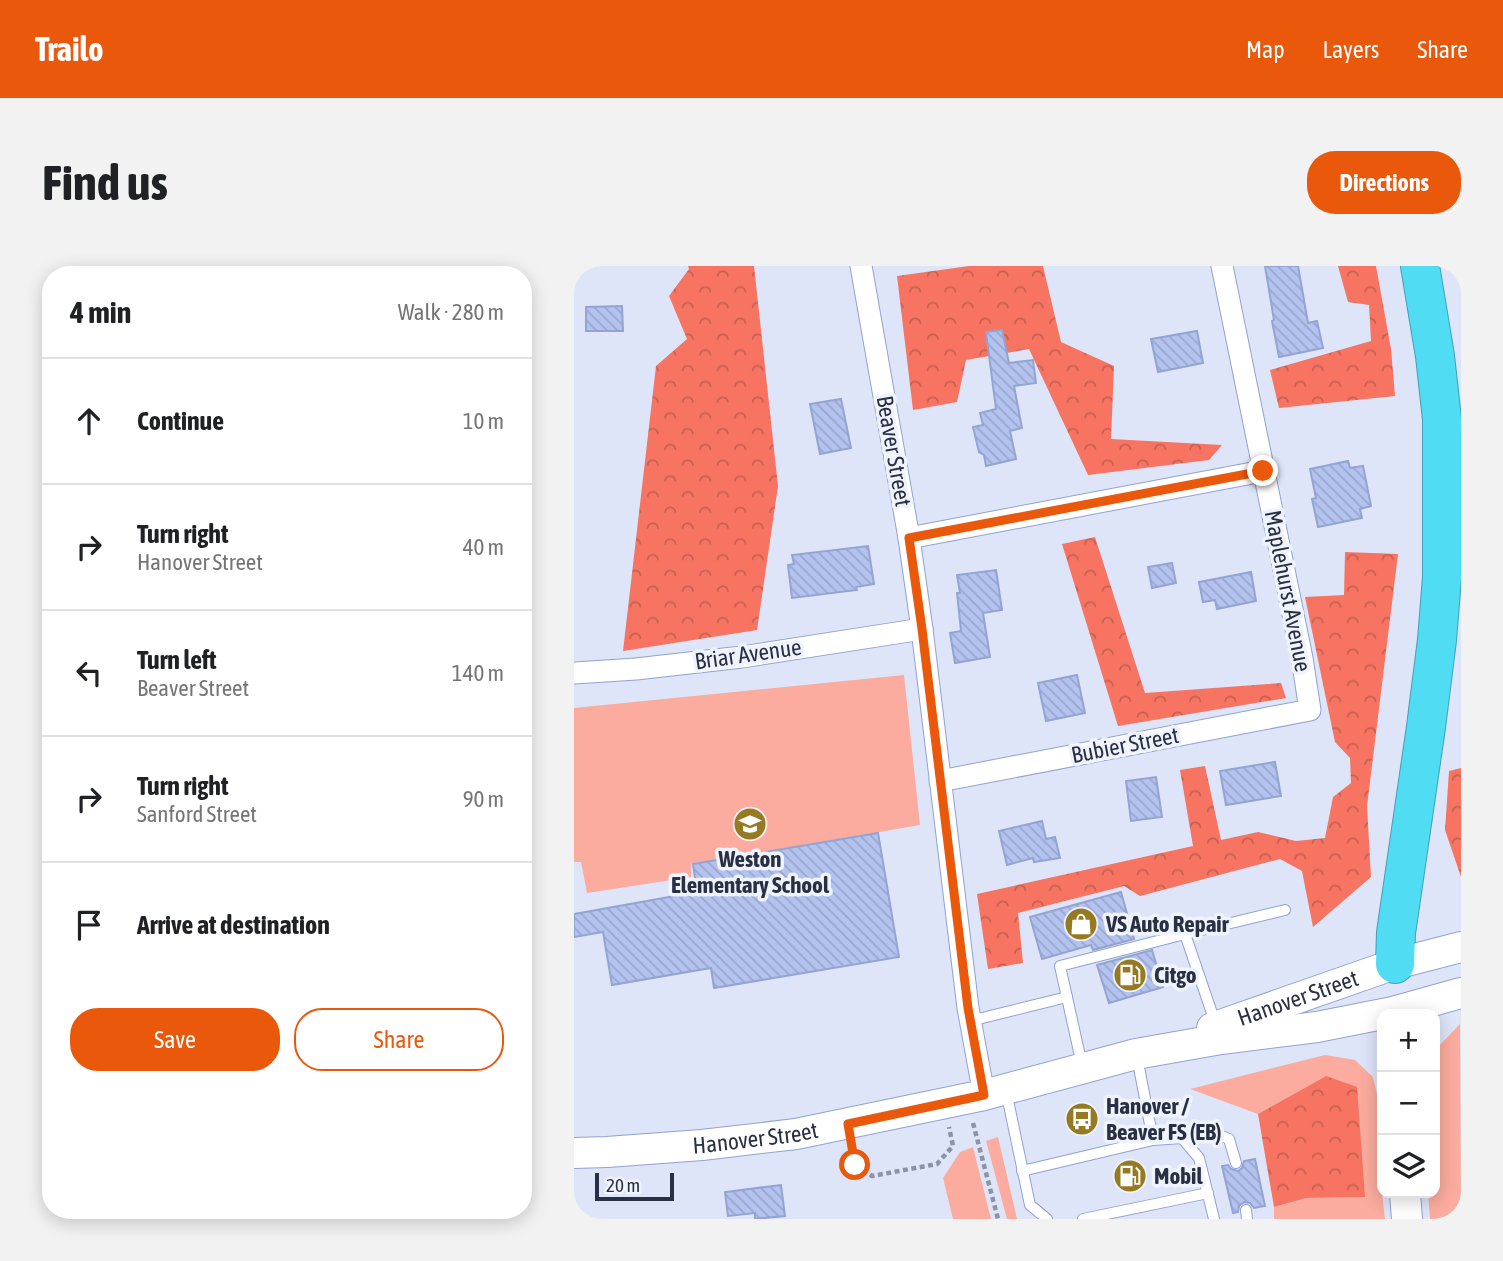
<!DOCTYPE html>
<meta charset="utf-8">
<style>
body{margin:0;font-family:"Asap Condensed",sans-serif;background:#f2f2f2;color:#202124}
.controls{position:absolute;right:21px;bottom:21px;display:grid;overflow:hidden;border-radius:14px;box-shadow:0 4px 18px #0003}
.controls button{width:63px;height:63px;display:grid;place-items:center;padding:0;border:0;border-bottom:2px solid #e0e0e0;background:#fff;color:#202124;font:35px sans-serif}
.scale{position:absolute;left:21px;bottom:18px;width:79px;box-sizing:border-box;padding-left:7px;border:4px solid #2a3043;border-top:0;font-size:19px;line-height:24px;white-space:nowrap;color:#2a3043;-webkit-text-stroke:5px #eff3fd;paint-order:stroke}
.stop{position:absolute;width:21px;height:21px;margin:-16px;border:5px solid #ea580c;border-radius:50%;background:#fff}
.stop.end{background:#ea580c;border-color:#fff;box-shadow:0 2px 7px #0008}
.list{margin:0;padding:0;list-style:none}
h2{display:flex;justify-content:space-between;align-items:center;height:91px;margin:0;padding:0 28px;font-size:30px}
h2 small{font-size:23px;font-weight:400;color:#757577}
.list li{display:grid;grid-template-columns:46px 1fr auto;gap:21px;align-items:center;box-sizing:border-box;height:126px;padding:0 28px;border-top:2px solid #e0e0e0}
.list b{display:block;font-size:26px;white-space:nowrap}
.list p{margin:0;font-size:23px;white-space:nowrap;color:#757577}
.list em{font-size:23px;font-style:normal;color:#757577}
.actions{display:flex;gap:14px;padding:21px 28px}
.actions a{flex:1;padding:16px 0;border:2px solid #ea580c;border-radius:28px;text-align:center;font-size:24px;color:#ea580c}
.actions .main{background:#ea580c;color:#fff}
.icon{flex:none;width:38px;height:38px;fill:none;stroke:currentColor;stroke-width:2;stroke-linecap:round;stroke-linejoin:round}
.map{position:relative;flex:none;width:887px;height:953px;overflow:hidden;border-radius:28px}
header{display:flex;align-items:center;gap:42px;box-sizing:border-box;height:98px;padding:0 35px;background:#ea580c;color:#fff}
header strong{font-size:33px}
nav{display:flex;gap:38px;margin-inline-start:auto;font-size:24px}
.intro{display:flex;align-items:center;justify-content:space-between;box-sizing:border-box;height:168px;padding:0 42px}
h1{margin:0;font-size:49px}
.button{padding:18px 32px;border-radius:28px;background:#ea580c;color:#fff;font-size:24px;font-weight:700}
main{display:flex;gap:42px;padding:0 42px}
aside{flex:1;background:#fff;border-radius:28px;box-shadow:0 4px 18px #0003}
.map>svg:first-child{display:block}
</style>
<header>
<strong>Trailo</strong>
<nav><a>Map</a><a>Layers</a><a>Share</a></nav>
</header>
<div class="intro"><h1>Find us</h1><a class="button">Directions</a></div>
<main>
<aside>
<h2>4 min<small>Walk · 280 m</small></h2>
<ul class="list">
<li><svg class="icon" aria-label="ahead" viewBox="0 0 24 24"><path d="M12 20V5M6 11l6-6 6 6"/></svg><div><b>Continue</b></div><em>10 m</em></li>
<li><svg class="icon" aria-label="right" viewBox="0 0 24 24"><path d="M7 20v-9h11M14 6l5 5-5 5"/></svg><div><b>Turn right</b><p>Hanover Street</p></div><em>40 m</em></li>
<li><svg class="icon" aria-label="left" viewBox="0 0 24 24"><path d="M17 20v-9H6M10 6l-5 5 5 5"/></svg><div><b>Turn left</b><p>Beaver Street</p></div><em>140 m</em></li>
<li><svg class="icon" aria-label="right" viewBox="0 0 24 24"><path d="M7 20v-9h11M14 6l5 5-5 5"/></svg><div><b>Turn right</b><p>Sanford Street</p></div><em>90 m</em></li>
<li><svg class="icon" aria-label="arrive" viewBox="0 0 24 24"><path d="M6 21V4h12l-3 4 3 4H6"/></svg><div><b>Arrive at destination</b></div></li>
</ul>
<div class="actions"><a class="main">Save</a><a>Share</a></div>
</aside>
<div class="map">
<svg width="887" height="953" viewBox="0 0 887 953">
<defs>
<pattern id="forest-crowns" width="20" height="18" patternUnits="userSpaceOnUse" patternTransform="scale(1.75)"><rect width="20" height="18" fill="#f67461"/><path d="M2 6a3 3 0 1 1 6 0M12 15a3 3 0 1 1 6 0" fill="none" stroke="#c76052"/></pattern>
<pattern id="building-back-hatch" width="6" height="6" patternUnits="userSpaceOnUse" patternTransform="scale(1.75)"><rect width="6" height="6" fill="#b3c2ee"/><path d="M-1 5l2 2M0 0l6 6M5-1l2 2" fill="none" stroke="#9aa7cd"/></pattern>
</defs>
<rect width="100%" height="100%" fill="#dee5f9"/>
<g fill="#fbac9e">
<path d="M 330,409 L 346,559 L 117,598 L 117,611 L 13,627 L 7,596 L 0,596 L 0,442 Z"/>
<path d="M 886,758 L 887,953 L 856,953 L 854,927 L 861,927 L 861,784 Z"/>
<path d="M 751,789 L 781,794 L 799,811 L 807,845 L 808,927 L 811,953 L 700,953 L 700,941 L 732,932 L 791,931 L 752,810 L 684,848 L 616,823 Z"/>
<path d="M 424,871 L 443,953 L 433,953 L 412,875 Z"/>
<path d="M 399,881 L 417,953 L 379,953 L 369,912 L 386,886 Z"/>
</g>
<g fill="url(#forest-crowns)">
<path d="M 114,0 L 180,0 L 204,220 L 183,364 L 49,385 L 82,100 L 113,73 L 95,30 L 115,3 Z"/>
<path d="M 395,0 L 469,0 L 487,76 L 540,100 L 537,173 L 648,179 L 635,194 L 514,209 L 455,83 L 392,94 L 383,136 L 339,144 L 323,10 Z"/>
<path d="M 764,0 L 802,0 L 817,83 L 821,130 L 705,142 L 696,104 L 797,75 L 795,39 L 774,36 Z"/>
<path d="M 521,271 L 571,427 L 707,417 L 712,432 L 544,460 L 488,278 Z"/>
<path d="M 771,286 L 824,288 L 793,540 L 797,611 L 739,661 L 728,605 L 706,593 L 566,630 L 550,620 L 444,647 L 449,697 L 414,703 L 403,628 L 619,580 L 606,504 L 631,500 L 647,574 L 684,566 L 722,575 L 751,572 L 759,531 L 777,517 L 776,492 L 761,476 L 731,331 L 770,329 Z"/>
<path d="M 887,502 L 887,611 L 871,564 L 875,505 Z"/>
<path d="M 752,810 L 783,821 L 791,931 L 732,932 L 700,941 L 684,848 Z"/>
</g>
<g fill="url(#building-back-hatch)" stroke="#94a4d2" stroke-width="2">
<path d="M 691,0 L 724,0 L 734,57 L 743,55 L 749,82 L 705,91 L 698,55 L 700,54 Z"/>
<path d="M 48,40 L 49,65 L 12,65 L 12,41 Z"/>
<path d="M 428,64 L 435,97 L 459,94 L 462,117 L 440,120 L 448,162 L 436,165 L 442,193 L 412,200 L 410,189 L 405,186 L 399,161 L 409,159 L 406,147 L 422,143 L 412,66 Z"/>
<path d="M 623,65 L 629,97 L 584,106 L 577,73 Z"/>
<path d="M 267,133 L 277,182 L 246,188 L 236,138 Z"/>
<path d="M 774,195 L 776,202 L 789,200 L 797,240 L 786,243 L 788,252 L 744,261 L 738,233 L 742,232 L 736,203 Z"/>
<path d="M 294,280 L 300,318 L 282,321 L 283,324 L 218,332 L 214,299 L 220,298 L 218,289 Z"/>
<path d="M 598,297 L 602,317 L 578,322 L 574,301 Z"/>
<path d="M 422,304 L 428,344 L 409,347 L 416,391 L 381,397 L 376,367 L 387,365 L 383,327 L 386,327 L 383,309 Z"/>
<path d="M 677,306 L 682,335 L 643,343 L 641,334 L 629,336 L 625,316 Z"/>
<path d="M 503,409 L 511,447 L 472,455 L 464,417 Z"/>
<path d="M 701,496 L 707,530 L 652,539 L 646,505 Z"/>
<path d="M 582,511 L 588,551 L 557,555 L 552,515 Z"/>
<path d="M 468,555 L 472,573 L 481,571 L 486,592 L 460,596 L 459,592 L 433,599 L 425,565 Z"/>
<path d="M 304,567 L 325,691 L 140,722 L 137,702 L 38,719 L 29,666 L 0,671 L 0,648 L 123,626 L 119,598 Z"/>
<path d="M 547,626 L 560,673 L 519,684 L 517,679 L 468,693 L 456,651 Z"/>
<path d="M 578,684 L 589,721 L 535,737 L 523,699 Z"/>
<path d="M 681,893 L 691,940 L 680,942 L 676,937 L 670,936 L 665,940 L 664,946 L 659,947 L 648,900 L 654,899 L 657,903 L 664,905 L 668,902 L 670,895 Z"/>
<path d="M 207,919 L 211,950 L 181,953 L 181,947 L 154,950 L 151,926 Z"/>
</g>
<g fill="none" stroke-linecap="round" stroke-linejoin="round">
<defs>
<g id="service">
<path d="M 611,668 L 711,644"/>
<path d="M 396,755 L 493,731"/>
<path d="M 563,791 L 579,874"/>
<path d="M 508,799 L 486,700 L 611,668 L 642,759"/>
<path d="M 432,825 L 456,939 L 473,953"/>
<path d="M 608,872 L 645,869 L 655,873 L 662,897"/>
<path d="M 448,905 L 579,874 L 608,872 L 625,892 L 640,953"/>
<path d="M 672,944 L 673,953"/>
<path d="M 509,953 L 634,927"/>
</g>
<g id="minor">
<path d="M 287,0 L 335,272 L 348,363 L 394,742 L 410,829"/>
<path d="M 335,272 L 689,205"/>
<path d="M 0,407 L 62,403 L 168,391 L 348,363"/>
<path d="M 366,515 L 736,444 L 728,392 L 648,0"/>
</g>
<g id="secondary">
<path id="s1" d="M 638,762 L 821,698 L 887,681"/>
<path id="s2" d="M 0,887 L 33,886 L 128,879 L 222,868 L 410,829 L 562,788 L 647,773 L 743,761 L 819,746 L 887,727"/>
<path d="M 831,927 L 833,953"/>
</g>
<path id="motorway" d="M 821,698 L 822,667 L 852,461 L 863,374 L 868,311 L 868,153 L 861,90 L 846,0"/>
</defs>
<use href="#service" stroke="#92a2d0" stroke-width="12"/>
<use href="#minor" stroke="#92a2d0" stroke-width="23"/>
<use href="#secondary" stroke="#92a2d0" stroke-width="32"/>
<use href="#motorway" stroke="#43a0b5" stroke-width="40"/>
<g stroke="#8d93a7" stroke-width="4.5" stroke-dasharray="5 3.5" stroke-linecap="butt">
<path d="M 399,857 L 424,953"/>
<path d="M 278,883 L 281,899 L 298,910 L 363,898 L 379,880 L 375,861"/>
</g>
<use href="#service" stroke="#fff" stroke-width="10"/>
<use href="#minor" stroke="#fff" stroke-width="21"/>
<use href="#secondary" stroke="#fff" stroke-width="30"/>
<use href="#motorway" stroke="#50dcf2" stroke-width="38"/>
</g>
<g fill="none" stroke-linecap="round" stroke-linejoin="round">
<path stroke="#ea580c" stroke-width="9" d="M 281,899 L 274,858 L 410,829 L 394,742 L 348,363 L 335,272 L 689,205"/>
</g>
<defs>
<symbol id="school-disc" viewBox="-11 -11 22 22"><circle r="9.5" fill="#967a22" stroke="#eff3fd"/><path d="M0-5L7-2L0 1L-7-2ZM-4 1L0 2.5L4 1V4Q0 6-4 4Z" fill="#fff"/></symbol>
<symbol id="shop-disc" viewBox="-11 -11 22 22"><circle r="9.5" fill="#967a22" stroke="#eff3fd"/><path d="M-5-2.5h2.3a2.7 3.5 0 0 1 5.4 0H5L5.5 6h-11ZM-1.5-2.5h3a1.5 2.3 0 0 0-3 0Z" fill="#fff"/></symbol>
<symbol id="fuel-disc" viewBox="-11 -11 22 22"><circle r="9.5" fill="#967a22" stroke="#eff3fd"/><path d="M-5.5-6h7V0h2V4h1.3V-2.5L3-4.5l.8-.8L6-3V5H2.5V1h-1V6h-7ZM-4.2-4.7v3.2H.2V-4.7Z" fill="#fff"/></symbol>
<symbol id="bus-disc" viewBox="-11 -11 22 22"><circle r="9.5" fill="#967a22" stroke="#eff3fd"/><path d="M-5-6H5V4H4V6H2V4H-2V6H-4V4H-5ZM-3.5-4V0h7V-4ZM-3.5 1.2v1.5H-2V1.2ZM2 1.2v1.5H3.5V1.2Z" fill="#fff"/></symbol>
</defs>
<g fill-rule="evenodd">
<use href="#school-disc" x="157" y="539" width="38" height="38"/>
<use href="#shop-disc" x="488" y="639" width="38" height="38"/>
<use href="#fuel-disc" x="537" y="690" width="38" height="38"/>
<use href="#bus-disc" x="489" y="834" width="38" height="38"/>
<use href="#fuel-disc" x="537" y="891" width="38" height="38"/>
</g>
<g text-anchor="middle" stroke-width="7" stroke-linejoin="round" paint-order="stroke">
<g font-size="23" fill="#2a3043" stroke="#eff3fd">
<text transform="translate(320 185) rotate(80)" y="8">Beaver Street</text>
<text transform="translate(714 325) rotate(79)" y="8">Maplehurst Avenue</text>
<text transform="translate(174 388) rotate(-8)" y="8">Briar Avenue</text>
<text transform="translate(551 479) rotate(-11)" y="8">Bubier Street</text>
<text dy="8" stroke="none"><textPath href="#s1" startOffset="91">Hanover Street</textPath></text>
<text dy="8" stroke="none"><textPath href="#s2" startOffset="182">Hanover Street</textPath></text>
</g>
<g font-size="23" font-weight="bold" fill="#2a3043" stroke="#eff3fd" text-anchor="start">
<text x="176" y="601" text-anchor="middle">Weston<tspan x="176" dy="26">Elementary School</tspan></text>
<text x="532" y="666">VS Auto Repair</text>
<text x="580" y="717">Citgo</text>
<text x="532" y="848">Hanover /<tspan x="532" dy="26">Beaver FS (EB)</tspan></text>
<text x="580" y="918">Mobil</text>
</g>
</g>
</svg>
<div class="controls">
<button>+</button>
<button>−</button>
<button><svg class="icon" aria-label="layers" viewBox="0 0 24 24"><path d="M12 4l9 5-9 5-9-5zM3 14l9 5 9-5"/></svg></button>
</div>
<div class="scale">20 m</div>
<div class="stop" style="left:281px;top:899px"></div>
<div class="stop end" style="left:689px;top:205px"></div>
</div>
</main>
